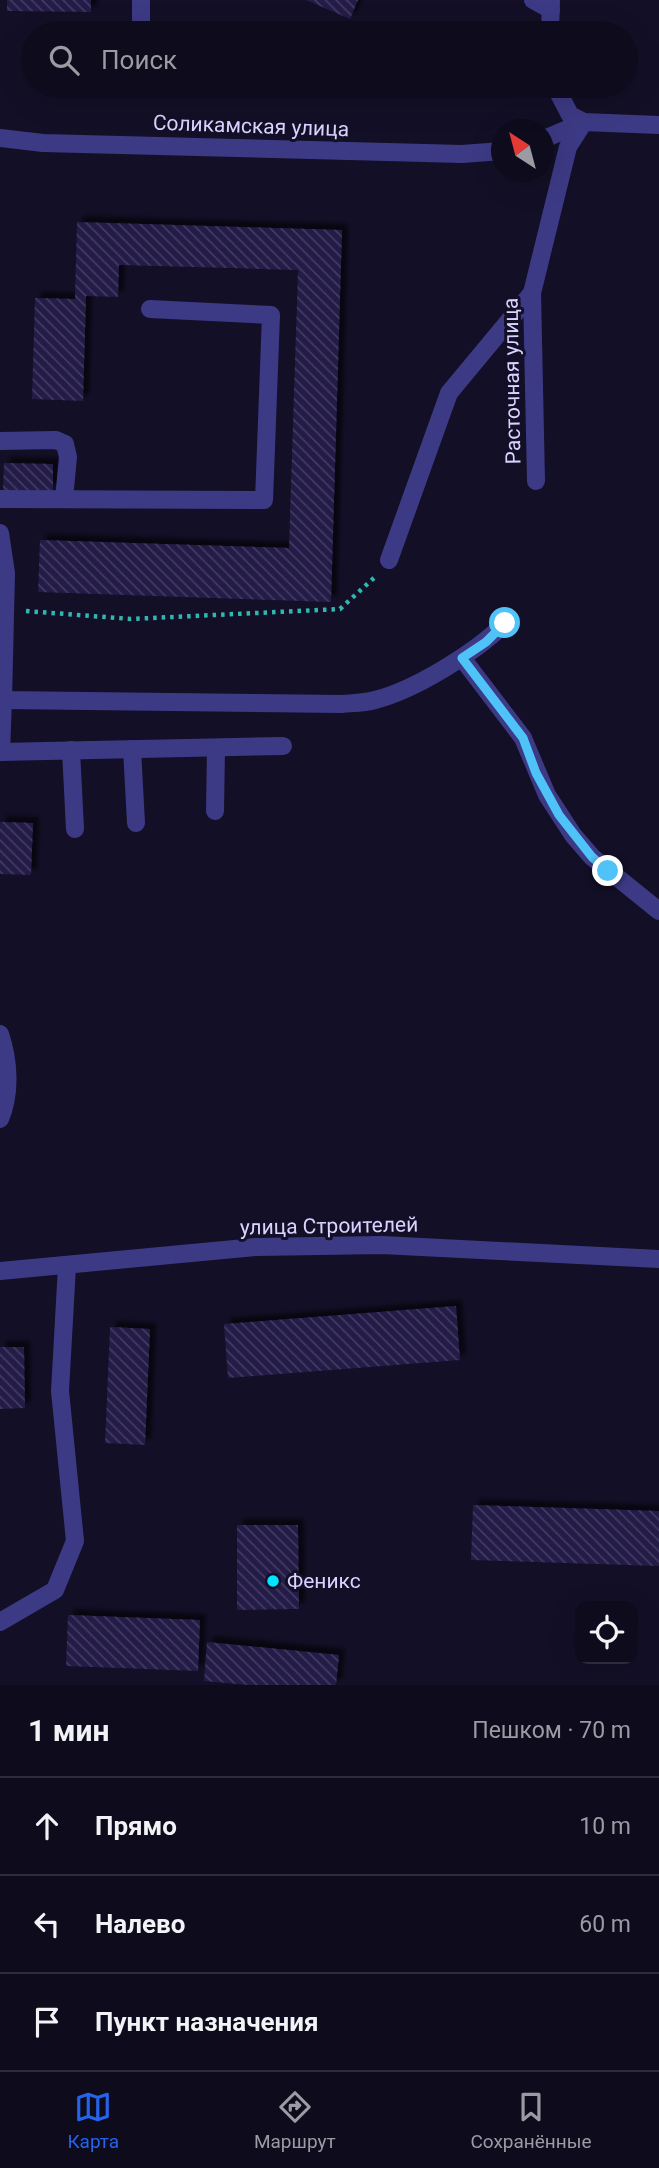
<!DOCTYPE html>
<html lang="ru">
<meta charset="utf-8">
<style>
body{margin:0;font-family:Roboto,sans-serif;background:#1c1929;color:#f1f3f6}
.controls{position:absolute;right:21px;bottom:21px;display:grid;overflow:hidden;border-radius:14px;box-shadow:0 7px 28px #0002}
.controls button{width:63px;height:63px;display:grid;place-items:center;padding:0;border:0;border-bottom:2px solid #2e2b3b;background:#0e0b1c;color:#f1f3f6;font:35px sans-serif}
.compass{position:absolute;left:491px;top:119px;width:63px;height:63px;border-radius:50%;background:#0e0b1c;box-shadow:0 7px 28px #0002;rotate:324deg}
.stop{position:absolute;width:21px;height:21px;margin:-16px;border:5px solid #4fc3f7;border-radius:50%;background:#fff}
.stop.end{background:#4fc3f7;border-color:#fff;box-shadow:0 2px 7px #0008}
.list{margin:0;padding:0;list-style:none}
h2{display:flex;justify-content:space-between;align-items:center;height:91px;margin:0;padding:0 28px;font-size:30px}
h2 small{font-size:23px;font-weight:400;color:#9b9ba3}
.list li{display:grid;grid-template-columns:46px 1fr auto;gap:21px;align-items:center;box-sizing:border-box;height:98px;padding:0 28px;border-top:2px solid #2e2b3b}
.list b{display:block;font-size:26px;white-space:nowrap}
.list em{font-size:23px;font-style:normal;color:#9b9ba3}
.icon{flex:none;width:38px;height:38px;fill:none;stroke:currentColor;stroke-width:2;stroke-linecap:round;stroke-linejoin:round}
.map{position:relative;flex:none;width:659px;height:1685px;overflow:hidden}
.search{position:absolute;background:#0e0b1c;box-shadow:0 7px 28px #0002;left:21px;right:21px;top:21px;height:77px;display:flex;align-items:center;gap:18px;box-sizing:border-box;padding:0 24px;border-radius:38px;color:#9b9ba3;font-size:26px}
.sheet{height:385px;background:#0e0b1c}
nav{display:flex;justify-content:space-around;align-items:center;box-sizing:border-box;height:98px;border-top:2px solid #2e2b3b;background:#0e0b1c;font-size:19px;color:#9b9ba3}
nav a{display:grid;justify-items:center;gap:4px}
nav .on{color:#2563eb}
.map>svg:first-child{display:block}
</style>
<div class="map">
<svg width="659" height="1685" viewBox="0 0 659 1685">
<defs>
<pattern id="building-back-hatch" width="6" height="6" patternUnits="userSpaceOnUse" patternTransform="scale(1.75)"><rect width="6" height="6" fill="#241b47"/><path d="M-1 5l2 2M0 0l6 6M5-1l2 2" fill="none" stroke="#433b63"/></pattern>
<filter id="shadow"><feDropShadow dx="6" dy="-6" stdDeviation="2" flood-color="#0009"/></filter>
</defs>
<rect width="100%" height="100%" fill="#130f26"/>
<g fill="url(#building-back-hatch)" filter="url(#shadow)">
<path d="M 7,0 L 91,0 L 91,12 L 7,11 Z"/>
<path d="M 306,0 L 358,0 L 350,19 Z"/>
<path d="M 77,222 L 342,230 L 331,602 L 38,592 L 40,540 L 289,548 L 298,270 L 119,265 L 118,297 L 86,296 L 83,401 L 32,399 L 35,298 L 75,299 Z"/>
<path d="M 4,463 L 53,464 L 53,491 L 3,490 Z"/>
<path d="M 0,822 L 33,823 L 31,875 L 0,874 Z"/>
<path d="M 456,1306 L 460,1360 L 228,1378 L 224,1324 Z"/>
<path d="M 110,1327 L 150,1329 L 145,1445 L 105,1443 Z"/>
<path d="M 0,1347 L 24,1347 L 25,1408 L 0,1409 Z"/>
<path d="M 473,1505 L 659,1511 L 659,1566 L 471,1560 Z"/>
<path d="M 237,1525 L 298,1525 L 299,1609 L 237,1610 Z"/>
<path d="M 68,1615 L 200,1620 L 198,1671 L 66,1666 Z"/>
<path d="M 207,1642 L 339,1655 L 336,1685 L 248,1685 L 204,1681 Z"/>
</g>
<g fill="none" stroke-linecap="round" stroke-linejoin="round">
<path stroke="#2fb8b0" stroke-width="4.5" stroke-dasharray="3.5 5" stroke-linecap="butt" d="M 26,611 L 131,619 L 340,609 L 375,577"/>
<g stroke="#3d3a85" stroke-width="18">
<path d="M 533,0 L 551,10"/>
<path d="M 141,33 L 141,0"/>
<path d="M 550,33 L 551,0"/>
<path d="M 555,86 L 570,115 L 584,122 L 659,125"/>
<path d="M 0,138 L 43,143 L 462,154 L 502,151"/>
<path d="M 544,139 L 584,122"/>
<path d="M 0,441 L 56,440 L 65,444 L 68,457 L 64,499"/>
<path d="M 536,481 L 532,293 L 568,147 L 584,122"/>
<path d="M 0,499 L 264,500 L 271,315 L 150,309"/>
<path d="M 0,533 L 6,573 L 3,700 L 342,704 C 353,703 364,703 375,700 C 415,690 476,652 505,623"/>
<path d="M 389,560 L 449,393 L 532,293"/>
<path d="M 462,658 L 523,738 L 547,795 L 573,835 L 592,857 L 659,911"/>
<path d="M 132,749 L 136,823"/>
<path d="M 71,750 L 75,829"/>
<path d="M 0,752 L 283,746"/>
<path d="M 1,752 L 3,700"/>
<path d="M 215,811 L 216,748"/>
<path d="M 0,1034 C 9,1061 11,1093 0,1119"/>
<path d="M 0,1271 L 256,1247 L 382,1245 L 659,1259"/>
<path d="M 0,1622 L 55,1590 L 75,1541 L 60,1391 L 67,1266"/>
</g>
</g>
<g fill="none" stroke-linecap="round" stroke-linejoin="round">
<path stroke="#4fc3f7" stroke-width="9" d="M 505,623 L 486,642 L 462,658 L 523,738 L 536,773 L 559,815 L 592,857 L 608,871"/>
</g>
<circle fill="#00e5ff" stroke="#130f26" stroke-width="2.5" cx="273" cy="1581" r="7"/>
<g text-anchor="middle" stroke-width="6" stroke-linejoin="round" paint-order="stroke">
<g font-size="21" fill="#d9d4ff" stroke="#130f26">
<text transform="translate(251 126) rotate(2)" y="7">Соликамская улица</text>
<text transform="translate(512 381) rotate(-91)" y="7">Расточная улица</text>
<text transform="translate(329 1226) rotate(-1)" y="7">улица Строителей</text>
</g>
<g font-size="21" fill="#d9d4ff" stroke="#130f26" text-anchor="start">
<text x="287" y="1588">Феникс</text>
</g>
</g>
</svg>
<div class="controls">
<button><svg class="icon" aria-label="locate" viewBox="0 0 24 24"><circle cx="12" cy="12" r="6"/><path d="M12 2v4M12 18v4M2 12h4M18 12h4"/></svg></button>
</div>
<svg class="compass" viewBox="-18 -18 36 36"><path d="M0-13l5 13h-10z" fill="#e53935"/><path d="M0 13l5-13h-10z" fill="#9b9ba3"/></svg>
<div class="stop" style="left:505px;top:623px"></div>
<div class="stop end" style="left:608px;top:871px"></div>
<div class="search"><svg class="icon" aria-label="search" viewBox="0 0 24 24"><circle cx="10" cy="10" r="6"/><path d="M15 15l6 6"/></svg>Поиск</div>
</div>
<section class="sheet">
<h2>1 мин<small>Пешком · 70 m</small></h2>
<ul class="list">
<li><svg class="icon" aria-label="ahead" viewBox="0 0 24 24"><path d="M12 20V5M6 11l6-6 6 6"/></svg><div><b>Прямо</b></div><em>10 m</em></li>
<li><svg class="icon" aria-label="left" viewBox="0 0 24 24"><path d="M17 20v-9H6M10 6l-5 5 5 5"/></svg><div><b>Налево</b></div><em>60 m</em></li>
<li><svg class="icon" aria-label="arrive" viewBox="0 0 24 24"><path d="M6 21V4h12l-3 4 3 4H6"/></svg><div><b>Пункт назначения</b></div></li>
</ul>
</section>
<nav>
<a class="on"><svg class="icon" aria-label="map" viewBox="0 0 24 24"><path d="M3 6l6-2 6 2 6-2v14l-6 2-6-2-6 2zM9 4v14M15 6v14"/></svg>Карта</a>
<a><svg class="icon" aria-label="directions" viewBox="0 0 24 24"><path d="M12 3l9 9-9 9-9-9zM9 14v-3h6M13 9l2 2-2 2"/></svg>Маршрут</a>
<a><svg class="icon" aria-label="saved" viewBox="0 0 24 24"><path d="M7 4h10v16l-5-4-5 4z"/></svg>Сохранённые</a>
</nav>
